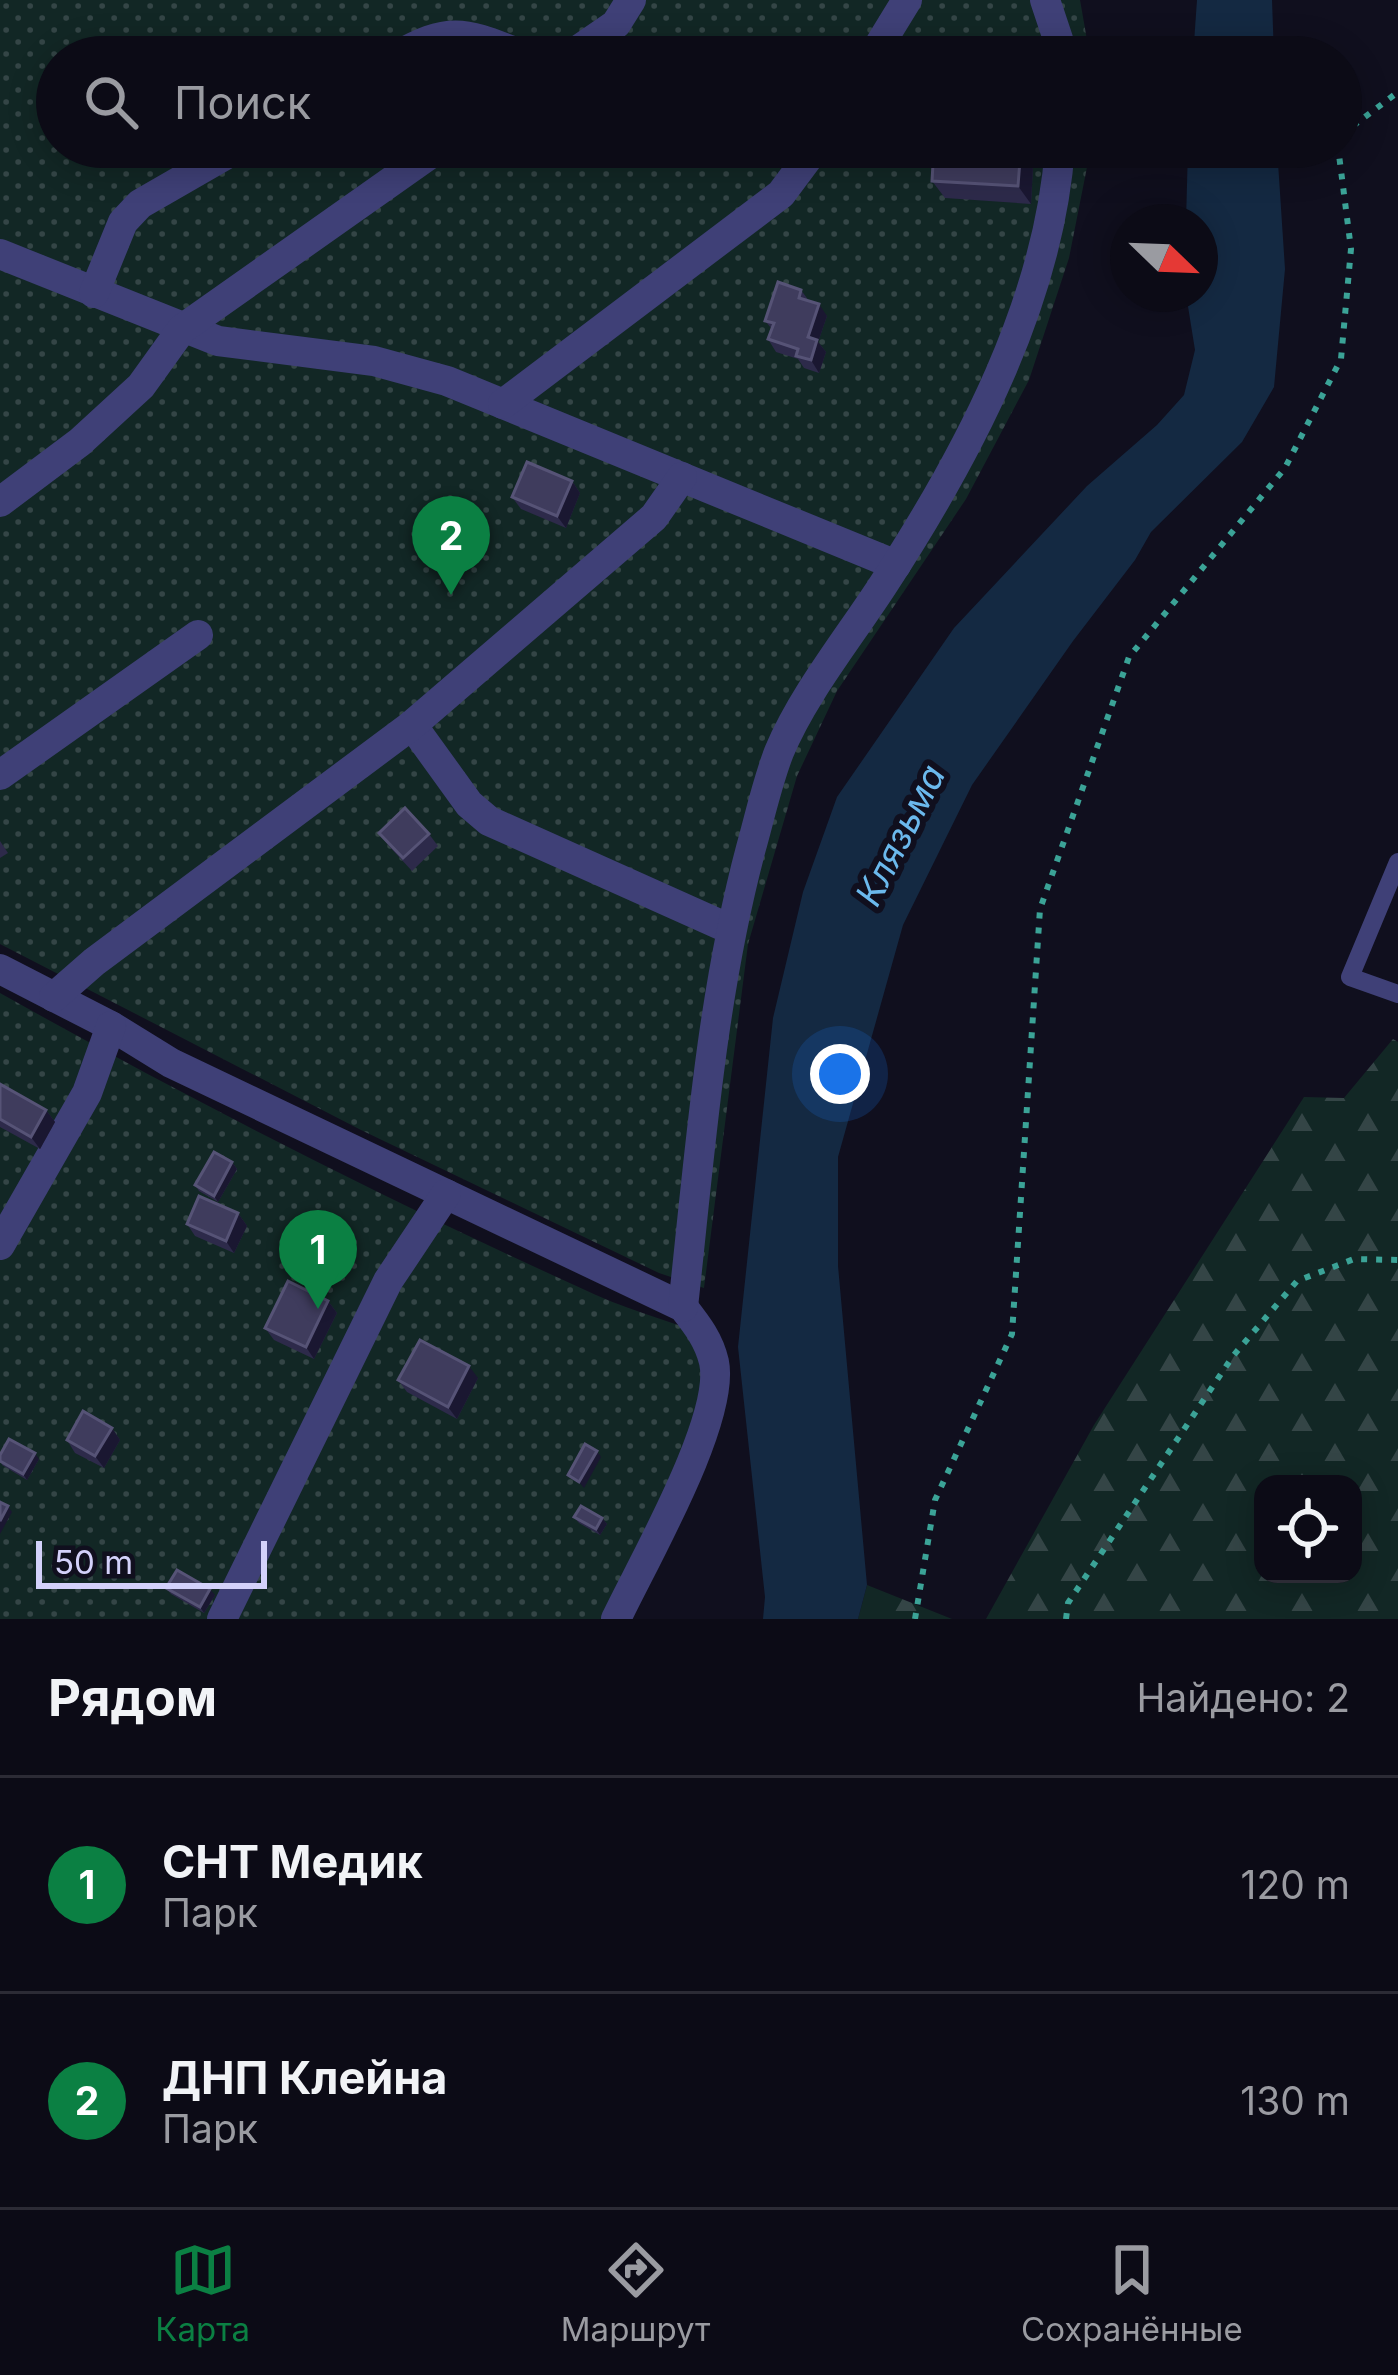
<!DOCTYPE html>
<html lang="ru">
<meta charset="utf-8">
<style>
body{margin:0;font-family:Inter,sans-serif;background:#15141f;color:#f1f3f6}
.controls{position:absolute;right:36px;bottom:36px;display:grid;overflow:hidden;border-radius:24px;box-shadow:0 6px 30px #0003}
.controls button{width:108px;height:108px;display:grid;place-items:center;padding:0;border:0;border-bottom:3px solid #2c2b35;background:#0c0b16;color:#f1f3f6;font:60px sans-serif}
.compass{position:absolute;left:1110px;top:204px;width:108px;height:108px;border-radius:50%;background:#0c0b16;box-shadow:0 6px 30px #0003;rotate:113deg}
.scale{position:absolute;left:36px;bottom:30px;width:231px;box-sizing:border-box;padding-left:12px;border:6px solid #d3d1fa;border-top:0;font-size:33px;line-height:42px;white-space:nowrap;color:#d3d1fa;-webkit-text-stroke:9px #100f1e;paint-order:stroke}
.you{position:absolute;left:840px;top:1074px;width:42px;height:42px;margin:-30px;border:9px solid #fff;border-radius:50%;background:#1a73e8;box-shadow:0 0 0 18px #1a73e833}
.badge{display:grid;place-items:center;width:78px;height:78px;border-radius:50%;background:#0b8043;color:#fff;font-size:39px;font-weight:700}
.pin{position:absolute;translate:-50% -99px;filter:drop-shadow(0 3px 6px #0008)}
.pin::after{content:'';position:absolute;top:63px;width:42px;height:36px;background:inherit;clip-path:polygon(0 0,100% 0,50% 100%)}
.list{margin:0;padding:0;list-style:none}
h2{display:flex;justify-content:space-between;align-items:center;height:156px;margin:0;padding:0 48px;font-size:51px}
h2 small{font-size:39px;font-weight:400;color:#9a9ba1}
.list li{display:grid;grid-template-columns:78px 1fr auto;gap:36px;align-items:center;box-sizing:border-box;height:216px;padding:0 48px;border-top:3px solid #2c2b35}
.list b{display:block;font-size:45px;white-space:nowrap}
.list p{margin:0;font-size:39px;white-space:nowrap;color:#9a9ba1}
.list em{font-size:39px;font-style:normal;color:#9a9ba1}
.icon{flex:none;width:66px;height:66px;fill:none;stroke:currentColor;stroke-width:2;stroke-linecap:round;stroke-linejoin:round}
.map{position:relative;flex:none;width:1398px;height:1619px;overflow:hidden}
.search{position:absolute;background:#0c0b16;box-shadow:0 6px 30px #0003;left:36px;right:36px;top:36px;height:132px;display:flex;align-items:center;gap:30px;box-sizing:border-box;padding:0 42px;border-radius:66px;color:#9a9ba1;font-size:45px}
.sheet{height:588px;background:#0c0b16}
nav{display:flex;justify-content:space-around;align-items:center;box-sizing:border-box;height:168px;border-top:3px solid #2c2b35;background:#0c0b16;font-size:33px;color:#9a9ba1}
nav a{display:grid;justify-items:center;gap:6px}
nav .on{color:#0b8043}
.map>svg:first-child{display:block}
</style>
<div class="map">
<svg width="1398" height="1619" viewBox="0 0 1398 1619">
<defs>
<pattern id="grass-dots" width="8" height="8" patternUnits="userSpaceOnUse" patternTransform="scale(3)"><rect width="8" height="8" fill="#122725"/><path d="M2 2h.1M6 6h.1" fill="none" stroke="#344546" stroke-width="1.8" stroke-linecap="round"/></pattern>
<pattern id="forest-firs" width="22" height="20" patternUnits="userSpaceOnUse" patternTransform="scale(3)"><rect width="22" height="20" fill="#122725"/><path d="M5 1l3.5 6h-7zM16 11l3.5 6h-7z" fill="#344546"/></pattern>
</defs>
<rect width="100%" height="100%" fill="#100f1e"/>
<g fill="url(#grass-dots)">
<path d="M 0,0 L 1080,0 L 1090,57 L 57,57 L 57,147 L 1091,147 L 1069,258 L 1029,380 L 966,499 L 837,691 L 797,776 L 748,944 L 704,1288 L 659,1273 L 361,1130 L 0,944 Z"/>
<path d="M 0,993 C 194,1102 393,1203 596,1295 C 638,1314 683,1324 724,1343 L 728,1389 L 632,1619 L 0,1619 Z"/>
</g>
<g fill="url(#forest-firs)" fill-rule="evenodd">
<path d="M 1393,1039 L 1398,1042 L 1398,1619 L 986,1619 L 1094,1425 L 1304,1097 L 1344,1098 ZM 1263,1484 L 1353,1484 L 1353,1574 L 1263,1574 Z"/>
<path d="M 867,1585 L 952,1619 L 858,1619 Z"/>
</g>
<g fill="#142942">
<path d="M 1197,0 L 1272,0 L 1274,57 L 1193,57 Z"/>
<path d="M 1188,147 L 1277,147 L 1285,269 L 1274,387 L 1242,442 L 1151,532 L 1135,560 L 1073,641 L 972,785 L 903,925 L 838,1157 L 838,1266 L 867,1585 L 858,1619 L 763,1619 L 765,1597 L 738,1347 L 773,1018 L 803,892 L 837,797 L 954,628 L 1087,486 L 1157,425 L 1184,395 L 1195,350 L 1186,294 L 1200,294 L 1200,222 L 1186,222 Z"/>
</g>
<g fill="none" stroke-linecap="round" stroke-linejoin="round">
<g stroke="#3ba397" stroke-width="6" stroke-dasharray="6 9" stroke-linecap="butt">
<path d="M 1341,135 L 1398,92"/>
<path d="M 915,1619 L 935,1500 L 1012,1334 L 1040,909 L 1129,657 L 1285,468 L 1341,359 L 1351,249 L 1338,147"/>
<path d="M 1066,1619 L 1068,1603 L 1233,1356 L 1297,1281 L 1354,1259 L 1398,1260"/>
</g>
<path stroke="#3f4077" stroke-width="18" d="M 1398,862 L 1350,977 L 1398,994"/>
<g stroke="#3f4077" stroke-width="30">
<path d="M 1045,0 L 1058,39 L 1060,57"/>
<path d="M 395,57 C 454,23 467,34 528,57"/>
<path d="M 568,57 L 616,24 L 631,0"/>
<path d="M 872,57 L 907,0"/>
<path d="M 0,254 L 218,341 L 374,361 L 447,381 L 896,565"/>
<path d="M 94,293 L 123,222 L 140,204 L 239,147"/>
<path d="M 503,404 L 781,194 L 816,147"/>
<path d="M 0,502 L 80,442 L 141,386 L 182,329 L 440,147"/>
<path d="M 412,725 L 469,804 L 489,821 L 730,929"/>
<path d="M 0,775 L 198,635"/>
<path d="M 0,969 L 111,1026 L 171,1063 L 683,1307 C 697,1325 709,1340 714,1362 C 726,1419 642,1564 616,1619"/>
<path d="M 54,997 L 94,962 L 412,725 L 654,517 L 682,477"/>
<path d="M 0,1245 L 87,1093 L 111,1026"/>
<path d="M 683,1307 C 700,1153 711,998 751,848 C 760,816 767,783 779,752 C 803,694 851,635 885,582 C 968,454 1049,302 1060,147"/>
<path d="M 222,1619 L 388,1281 L 446,1194"/>
</g>
</g>
<g fill="#2d2a4a">
<path d="M 934,147 L 1034,147 L 1031,204 L 945,198 L 932,181 Z"/>
<path d="M 801,290 L 809,301 L 827,316 L 818,342 L 826,352 L 819,373 L 804,368 L 798,359 L 776,352 L 768,339 L 772,329 L 765,321 Z"/>
<path d="M 572,481 L 580,493 L 566,528 L 521,509 L 512,497 Z"/>
<path d="M 379,833 L 429,834 L 438,846 L 412,871 L 388,845 Z"/>
<path d="M 0,841 L 8,853 L 0,858 Z"/>
<path d="M 0,1084 L 46,1110 L 55,1122 L 40,1149 L 0,1127 Z"/>
<path d="M 232,1162 L 237,1169 L 218,1202 L 199,1191 L 195,1185 Z"/>
<path d="M 238,1213 L 247,1226 L 234,1253 L 195,1236 L 187,1224 Z"/>
<path d="M 328,1301 L 337,1313 L 314,1359 L 274,1340 L 265,1328 Z"/>
<path d="M 478,1378 L 457,1419 L 407,1392 L 398,1380 Z"/>
<path d="M 112,1428 L 120,1440 L 104,1468 L 75,1453 L 67,1440 Z"/>
<path d="M 0,1455 L 39,1459 L 27,1480 L 2,1465 Z"/>
<path d="M 574,1517 L 602,1518 L 607,1524 L 600,1535 L 579,1523 Z"/>
<path d="M 166,1588 L 215,1595 L 204,1613 L 171,1594 Z"/>
</g>
<g fill="#1a1731">
<path d="M 1021,147 L 1034,147 L 1031,204 L 1018,186 Z"/>
<path d="M 819,304 L 827,316 L 818,342 L 826,352 L 819,373 L 811,360 L 808,337 Z"/>
<path d="M 572,481 L 580,493 L 566,528 L 557,516 Z"/>
<path d="M 46,1110 L 55,1122 L 40,1149 L 31,1137 Z"/>
<path d="M 232,1162 L 237,1169 L 218,1202 L 214,1196 Z"/>
<path d="M 238,1213 L 247,1226 L 234,1253 L 226,1241 Z"/>
<path d="M 328,1301 L 337,1313 L 314,1359 L 306,1347 Z"/>
<path d="M 469,1366 L 478,1378 L 457,1419 L 448,1407 Z"/>
<path d="M 112,1428 L 120,1440 L 104,1468 L 95,1456 Z"/>
<path d="M 597,1451 L 601,1457 L 584,1488 L 579,1482 Z"/>
<path d="M 35,1453 L 39,1459 L 27,1480 L 23,1474 Z"/>
<path d="M 8,1506 L 12,1512 L 0,1534 L 0,1521 Z"/>
<path d="M 602,1518 L 607,1524 L 600,1535 L 596,1529 Z"/>
<path d="M 210,1589 L 215,1595 L 204,1613 L 200,1607 Z"/>
</g>
<g fill="#3f3c5d" stroke="#565376" stroke-width="3">
<path d="M 934,147 L 1021,147 L 1018,186 L 932,181 Z"/>
<path d="M 778,282 L 801,290 L 799,298 L 819,304 L 808,337 L 817,340 L 811,360 L 796,356 L 798,349 L 768,339 L 774,323 L 765,321 Z"/>
<path d="M 527,462 L 572,481 L 557,516 L 512,497 Z"/>
<path d="M 405,808 L 429,834 L 403,858 L 379,833 Z"/>
<path d="M 0,1084 L 46,1110 L 31,1137 L 0,1119 Z"/>
<path d="M 214,1152 L 232,1162 L 214,1196 L 195,1185 Z"/>
<path d="M 199,1196 L 238,1213 L 226,1241 L 187,1224 Z"/>
<path d="M 288,1281 L 328,1301 L 306,1347 L 265,1328 Z"/>
<path d="M 420,1340 L 469,1366 L 448,1407 L 398,1380 Z"/>
<path d="M 83,1411 L 112,1428 L 95,1456 L 67,1440 Z"/>
<path d="M 9,1439 L 35,1453 L 23,1474 L 0,1461 L 0,1455 Z"/>
<path d="M 585,1444 L 597,1451 L 579,1482 L 568,1475 Z"/>
<path d="M 0,1502 L 8,1506 L 0,1521 Z"/>
<path d="M 581,1506 L 602,1518 L 596,1529 L 574,1517 Z"/>
<path d="M 177,1570 L 210,1589 L 200,1607 L 166,1588 Z"/>
</g>
<g text-anchor="middle" stroke-width="12" stroke-linejoin="round" paint-order="stroke">
<g font-size="36" font-style="italic" fill="#6bb9ed" stroke="#100f1e">
<text transform="translate(900 835) rotate(-63)" y="13">Клязьма</text>
</g>
</g>
</svg>
<div class="controls">
<button><svg class="icon" aria-label="locate" viewBox="0 0 24 24"><circle cx="12" cy="12" r="6"/><path d="M12 2v4M12 18v4M2 12h4M18 12h4"/></svg></button>
</div>
<svg class="compass" viewBox="-18 -18 36 36"><path d="M0-13l5 13h-10z" fill="#e53935"/><path d="M0 13l5-13h-10z" fill="#9a9ba1"/></svg>
<div class="scale">50 m</div>
<div class="you"></div>
<div class="pin badge" style="left:318px;top:1309px">1</div>
<div class="pin badge" style="left:451px;top:595px">2</div>
<div class="search"><svg class="icon" aria-label="search" viewBox="0 0 24 24"><circle cx="10" cy="10" r="6"/><path d="M15 15l6 6"/></svg>Поиск</div>
</div>
<section class="sheet">
<h2>Рядом<small>Найдено: 2</small></h2>
<ul class="list">
<li><span class="badge">1</span><div><b>СНТ Медик</b><p>Парк</p></div><em>120 m</em></li>
<li><span class="badge">2</span><div><b>ДНП Клейна</b><p>Парк</p></div><em>130 m</em></li>
</ul>
</section>
<nav>
<a class="on"><svg class="icon" aria-label="map" viewBox="0 0 24 24"><path d="M3 6l6-2 6 2 6-2v14l-6 2-6-2-6 2zM9 4v14M15 6v14"/></svg>Карта</a>
<a><svg class="icon" aria-label="directions" viewBox="0 0 24 24"><path d="M12 3l9 9-9 9-9-9zM9 14v-3h6M13 9l2 2-2 2"/></svg>Маршрут</a>
<a><svg class="icon" aria-label="saved" viewBox="0 0 24 24"><path d="M7 4h10v16l-5-4-5 4z"/></svg>Сохранённые</a>
</nav>
